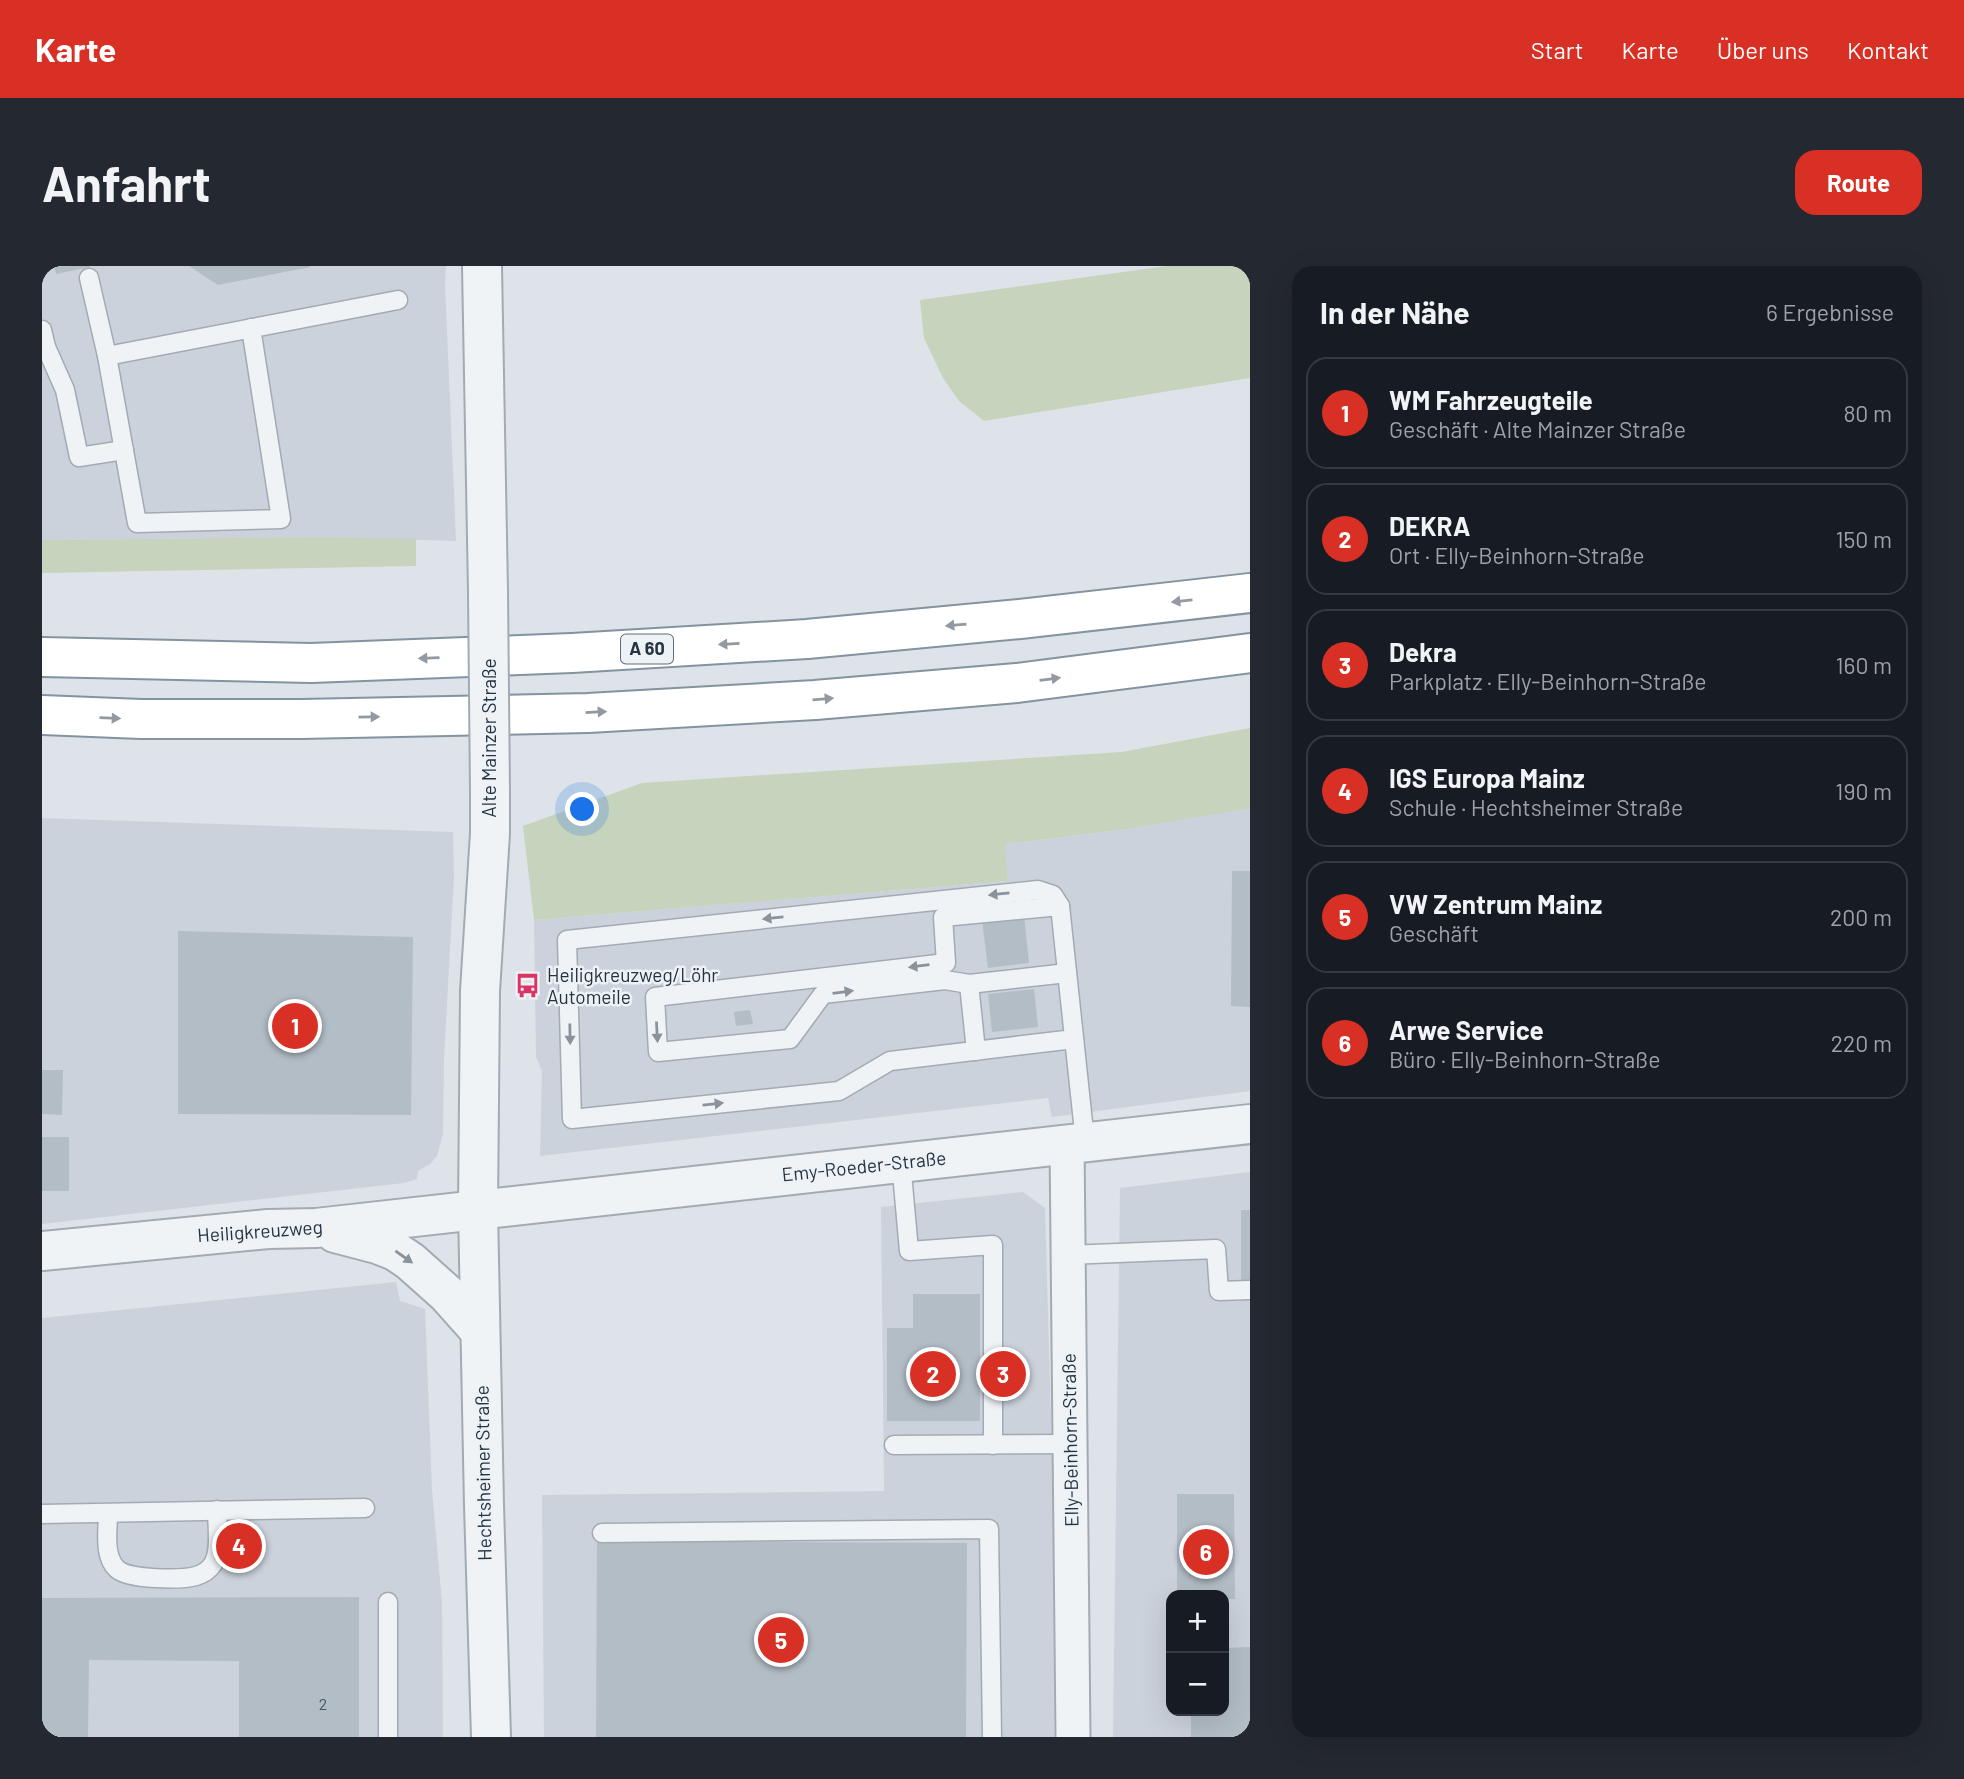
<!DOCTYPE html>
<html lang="de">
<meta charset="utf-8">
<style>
body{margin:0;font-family:Barlow,sans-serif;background:#242831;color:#f1f3f6}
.controls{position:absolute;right:21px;bottom:21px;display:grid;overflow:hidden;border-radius:14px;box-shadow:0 7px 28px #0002}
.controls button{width:63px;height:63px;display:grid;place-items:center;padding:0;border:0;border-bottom:2px solid #363941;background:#171b24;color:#f1f3f6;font:35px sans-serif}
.you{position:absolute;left:541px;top:544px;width:24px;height:24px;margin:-18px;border:5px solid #fff;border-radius:50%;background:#1a73e8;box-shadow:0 0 0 10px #1a73e833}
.badge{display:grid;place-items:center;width:46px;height:46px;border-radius:50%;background:#d93025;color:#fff;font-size:23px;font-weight:700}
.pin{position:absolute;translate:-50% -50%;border:4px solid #fff;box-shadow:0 2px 7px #0006}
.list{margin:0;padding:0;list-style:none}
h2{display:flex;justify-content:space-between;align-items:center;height:91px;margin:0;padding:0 28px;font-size:30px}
h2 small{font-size:23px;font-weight:400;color:#9ea1a6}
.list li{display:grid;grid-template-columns:46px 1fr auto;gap:21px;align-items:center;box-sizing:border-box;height:112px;margin:0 14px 14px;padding:0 14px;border:2px solid #363941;border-radius:21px}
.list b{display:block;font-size:26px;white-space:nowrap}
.list p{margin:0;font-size:23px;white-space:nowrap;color:#9ea1a6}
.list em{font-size:23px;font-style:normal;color:#9ea1a6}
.map{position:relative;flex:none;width:1208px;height:1471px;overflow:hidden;border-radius:21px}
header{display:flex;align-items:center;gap:42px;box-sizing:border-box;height:98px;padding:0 35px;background:#d93025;color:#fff}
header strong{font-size:33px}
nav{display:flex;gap:38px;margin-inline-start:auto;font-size:24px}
.intro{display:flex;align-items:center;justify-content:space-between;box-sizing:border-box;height:168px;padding:0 42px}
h1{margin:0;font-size:49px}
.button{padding:18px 32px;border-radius:21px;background:#d93025;color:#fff;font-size:24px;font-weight:700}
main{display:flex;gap:42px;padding:0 42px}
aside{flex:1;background:#171b24;border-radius:21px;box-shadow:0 7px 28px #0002}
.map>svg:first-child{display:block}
</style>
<header>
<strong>Karte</strong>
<nav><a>Start</a><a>Karte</a><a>Über uns</a><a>Kontakt</a></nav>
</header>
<div class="intro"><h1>Anfahrt</h1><a class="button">Route</a></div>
<main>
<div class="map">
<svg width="1208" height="1471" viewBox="0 0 1208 1471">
<rect width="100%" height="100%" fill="#dde3e8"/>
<g fill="#cbd2db" fill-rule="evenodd">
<path d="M 0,0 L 404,0 L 403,18 L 414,275 L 280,271 L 0,274 Z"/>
<path d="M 1208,541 L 1208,825 L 1010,851 L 1006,832 L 498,890 L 500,805 L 494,791 L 492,654 L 966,615 L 963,578 L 1085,563 Z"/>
<path d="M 0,552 L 411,566 L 412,611 L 402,792 L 401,868 L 395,890 L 388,898 L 376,905 L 375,913 L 362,917 L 0,958 Z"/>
<path d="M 1208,906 L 1208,1471 L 1071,1471 L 1078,922 ZM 1129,1329 L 1182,1329 L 1182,1445 L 1129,1445 Z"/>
<path d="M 981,926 L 1003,942 L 1011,1224 L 1012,1471 L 502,1471 L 500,1229 L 842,1225 L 839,941 Z"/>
<path d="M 354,1016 L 358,1035 L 383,1043 L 390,1224 L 400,1337 L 401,1471 L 0,1471 L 0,1052 Z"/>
</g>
<g fill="#c6d3bd">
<path d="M 1125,0 L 1208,0 L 1208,112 L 942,155 L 917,135 L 901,112 L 882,72 L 878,34 Z"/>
<path d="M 280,271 L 374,273 L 374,300 L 0,307 L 0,274 Z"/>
<path d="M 1208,462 L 1208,542 L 1085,563 L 963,578 L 966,615 L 492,654 L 481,560 L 600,517 L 1080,486 Z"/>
</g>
<g fill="#b3bdc6">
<path d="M 12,0 L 48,0 L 48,1 L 14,8 Z"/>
<path d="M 147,0 L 268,0 L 268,1 L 176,19 Z"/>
<path d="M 1190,605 L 1208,605 L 1208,741 L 1189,740 Z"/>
<path d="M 982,649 L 987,697 L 946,702 L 940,654 Z"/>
<path d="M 136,665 L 371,671 L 369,849 L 136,848 Z"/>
<path d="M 992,723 L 996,761 L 950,766 L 946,728 Z"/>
<path d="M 708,744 L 711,758 L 694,760 L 692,746 Z"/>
<path d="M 0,804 L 21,804 L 20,849 L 0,848 Z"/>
<rect x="0" y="871" width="27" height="54"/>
<rect x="1199" y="944" width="9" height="74"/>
<path d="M 871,1028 L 938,1028 L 938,1155 L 845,1155 L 845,1062 L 871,1062 Z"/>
<path d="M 1135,1228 L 1192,1228 L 1193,1333 L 1182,1333 L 1182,1329 L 1135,1329 Z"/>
<path d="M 555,1275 L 925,1277 L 924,1471 L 554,1471 Z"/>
<path d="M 317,1331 L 317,1471 L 197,1471 L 197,1395 L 47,1394 L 46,1471 L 0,1471 L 0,1332 Z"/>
<path d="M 1208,1381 L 1208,1471 L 1149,1471 L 1149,1445 L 1182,1445 L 1182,1382 Z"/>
<rect x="1126" y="1394" width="3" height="24"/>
</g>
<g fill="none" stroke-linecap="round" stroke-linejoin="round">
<defs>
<g id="service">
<path d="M 47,12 L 65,90 L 95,257 L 239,253 L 209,62"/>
<path d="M 0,64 L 4,81 L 23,124 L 37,191 L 82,184"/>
<path d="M 65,90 L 356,34"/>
<path d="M 1018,640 L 901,651 L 904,697 L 613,731 L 616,786 L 748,773 L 781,728 L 903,714 L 927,718 L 1025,707"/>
<path d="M 927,718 L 934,785"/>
<path d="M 1032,773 L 848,795 L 797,825 L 530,853 L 525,674 L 996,624 L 1011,629 L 1018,640 L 1043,875"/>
<path d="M 859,896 L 867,985 L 951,979 L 951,1179"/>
<path d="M 1026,989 L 1174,983 L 1177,1025 L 1208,1024"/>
<path d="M 852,1179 L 1028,1178"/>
<path d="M 66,1247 C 66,1264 61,1290 75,1303 C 87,1314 140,1314 154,1310 C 161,1308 167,1304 171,1298 C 179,1284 175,1260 175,1244"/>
<path d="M 0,1248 L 323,1242"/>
<path d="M 560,1267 L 947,1263 L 950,1471"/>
<path d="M 346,1336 L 346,1471"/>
</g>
<path id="minor" d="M 1025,877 L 1031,1471"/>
<g id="tertiary">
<path d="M 440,0 L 446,326"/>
<path d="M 448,527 L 448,567 L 438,725 L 436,944 L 442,1239 L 449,1471"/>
<path d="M 293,967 L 335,978 L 353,985 L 368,995 L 405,1028 L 438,1065"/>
<path d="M 0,985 L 226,963 L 274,962 L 1208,858"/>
</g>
<g id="motorway">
<path d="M 0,391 L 269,397 L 530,387 L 765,373 L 978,353 L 1208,327"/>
<path d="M 0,449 L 99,453 L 259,453 L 546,447 L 773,434 L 975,417 L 1208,387"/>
</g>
</defs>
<use href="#service" stroke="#a2abb3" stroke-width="21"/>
<use href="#minor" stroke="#a2abb3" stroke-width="37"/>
<use href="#tertiary" stroke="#a2abb3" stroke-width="42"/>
<use href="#motorway" stroke="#8393a1" stroke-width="42"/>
<use href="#service" stroke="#f0f3f6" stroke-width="18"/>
<use href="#minor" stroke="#f0f3f6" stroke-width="33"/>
<use href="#tertiary" stroke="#f0f3f6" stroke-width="38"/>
<use href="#motorway" stroke="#fff" stroke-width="38"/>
<defs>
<path id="tertiary-bridge" d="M 446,326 L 448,527"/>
</defs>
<use href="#tertiary-bridge" stroke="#a2abb3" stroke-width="42" stroke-linecap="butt"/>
<use href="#tertiary-bridge" stroke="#f0f3f6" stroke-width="38"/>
</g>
<defs><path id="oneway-solid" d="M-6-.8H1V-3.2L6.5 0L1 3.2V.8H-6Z" transform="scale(1.75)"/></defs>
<g fill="#9299a0">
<use href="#oneway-solid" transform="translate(1140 335) rotate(174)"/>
<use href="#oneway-solid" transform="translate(914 359) rotate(175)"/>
<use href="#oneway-solid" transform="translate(687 378) rotate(177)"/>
<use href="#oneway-solid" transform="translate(387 392) rotate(178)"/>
<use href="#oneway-solid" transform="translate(1008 413) rotate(-7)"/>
<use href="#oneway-solid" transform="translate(781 433) rotate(-5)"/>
<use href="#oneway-solid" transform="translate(554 446) rotate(-3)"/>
<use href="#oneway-solid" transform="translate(327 451) rotate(-1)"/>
<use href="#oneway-solid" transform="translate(68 452) rotate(2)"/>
</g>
<g fill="#8a939c">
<use href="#oneway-solid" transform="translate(957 628) rotate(174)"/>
<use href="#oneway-solid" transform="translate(731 652) rotate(174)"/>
<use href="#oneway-solid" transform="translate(877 700) rotate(173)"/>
<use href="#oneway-solid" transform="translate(801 726) rotate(-7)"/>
<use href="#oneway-solid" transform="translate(615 766) rotate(87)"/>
<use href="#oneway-solid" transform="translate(528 768) rotate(89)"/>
<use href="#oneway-solid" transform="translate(671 838) rotate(-6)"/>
<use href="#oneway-solid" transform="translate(362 991) rotate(35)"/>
</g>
<defs>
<symbol id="bus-bare" viewBox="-9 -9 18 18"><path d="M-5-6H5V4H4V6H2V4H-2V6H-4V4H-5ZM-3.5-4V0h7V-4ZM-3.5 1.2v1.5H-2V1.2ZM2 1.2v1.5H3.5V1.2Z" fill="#dc3364" stroke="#ecf2f6" stroke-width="2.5" paint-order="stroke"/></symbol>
</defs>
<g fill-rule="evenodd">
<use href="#bus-bare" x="468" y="702" width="35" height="35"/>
</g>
<g text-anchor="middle" stroke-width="5" stroke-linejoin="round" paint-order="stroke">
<g font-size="16" fill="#485662">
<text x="281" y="1444">2</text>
</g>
<rect fill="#ecf2f6" stroke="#616c77" stroke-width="2" x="579" y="368.5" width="52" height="29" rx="5"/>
<g font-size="18" font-weight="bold" fill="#253341">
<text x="605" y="389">A 60</text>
</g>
<g font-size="19" fill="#253341" stroke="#ecf2f6">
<text transform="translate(447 472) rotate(-90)" y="7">Alte Mainzer Straße</text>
<text transform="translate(822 900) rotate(-6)" y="7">Emy-Roeder-Straße</text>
<text transform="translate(218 965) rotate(-4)" y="7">Heiligkreuzweg</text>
<text transform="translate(1028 1174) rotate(-91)" y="7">Elly-Beinhorn-Straße</text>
<text transform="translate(441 1207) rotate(-91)" y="7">Hechtsheimer Straße</text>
</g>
<g font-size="19" fill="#253341" stroke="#ecf2f6" text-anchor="start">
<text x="505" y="716">Heiligkreuzweg/Löhr<tspan x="505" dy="22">Automeile</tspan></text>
</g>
</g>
</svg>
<div class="controls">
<button>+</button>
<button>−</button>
</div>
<div class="you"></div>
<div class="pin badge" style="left:253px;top:760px">1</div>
<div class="pin badge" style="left:891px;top:1108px">2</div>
<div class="pin badge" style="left:961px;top:1108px">3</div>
<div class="pin badge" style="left:197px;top:1280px">4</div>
<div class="pin badge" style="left:739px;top:1374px">5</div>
<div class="pin badge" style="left:1164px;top:1286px">6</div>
</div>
<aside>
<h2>In der Nähe<small>6 Ergebnisse</small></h2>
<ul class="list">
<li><span class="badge">1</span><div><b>WM Fahrzeugteile</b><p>Geschäft · Alte Mainzer Straße</p></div><em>80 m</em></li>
<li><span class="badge">2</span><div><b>DEKRA</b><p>Ort · Elly-Beinhorn-Straße</p></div><em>150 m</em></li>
<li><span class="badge">3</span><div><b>Dekra</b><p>Parkplatz · Elly-Beinhorn-Straße</p></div><em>160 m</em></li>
<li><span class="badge">4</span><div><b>IGS Europa Mainz</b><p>Schule · Hechtsheimer Straße</p></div><em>190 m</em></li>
<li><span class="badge">5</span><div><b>VW Zentrum Mainz</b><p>Geschäft</p></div><em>200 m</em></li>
<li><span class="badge">6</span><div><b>Arwe Service</b><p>Büro · Elly-Beinhorn-Straße</p></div><em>220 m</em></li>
</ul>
</aside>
</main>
